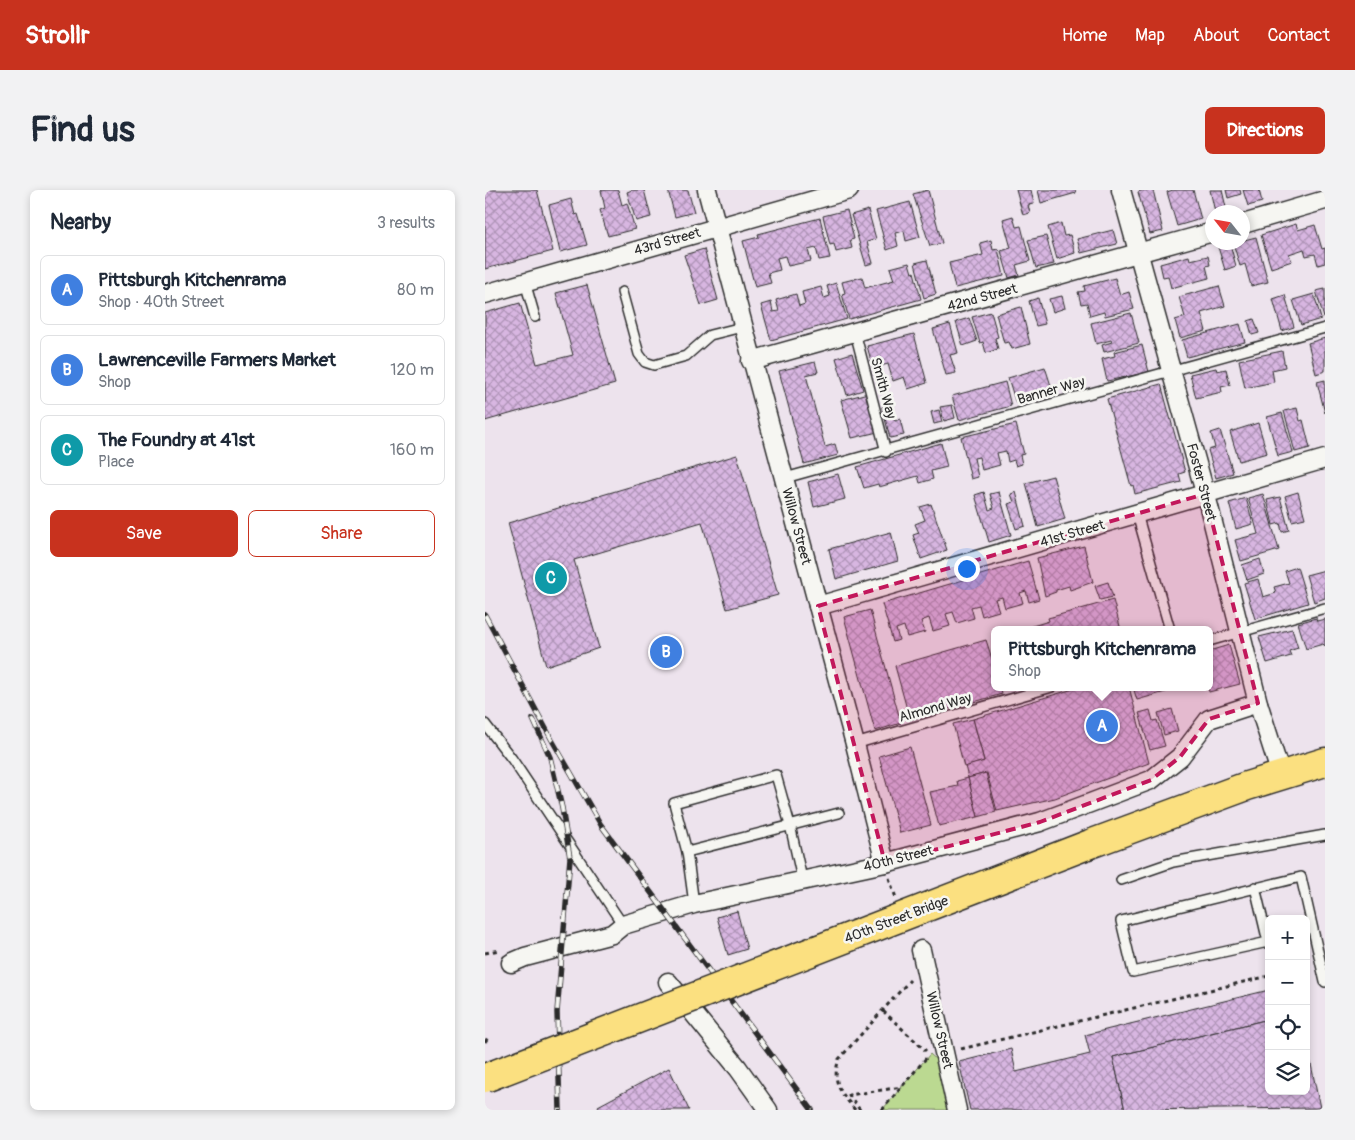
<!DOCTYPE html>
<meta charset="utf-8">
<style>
body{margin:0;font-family:Pangolin,sans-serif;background:#f2f2f3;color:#1f2937}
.controls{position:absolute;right:15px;bottom:15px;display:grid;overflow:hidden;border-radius:8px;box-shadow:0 2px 8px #0003}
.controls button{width:45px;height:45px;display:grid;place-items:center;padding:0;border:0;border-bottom:1px solid #e0e1e3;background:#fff;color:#1f2937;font:25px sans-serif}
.compass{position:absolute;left:720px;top:15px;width:45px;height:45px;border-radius:50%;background:#fff;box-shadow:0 2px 8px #0003;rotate:301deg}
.you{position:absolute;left:481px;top:378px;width:18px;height:18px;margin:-12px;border:4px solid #fff;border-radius:50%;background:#1a73e8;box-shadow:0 0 0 8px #1a73e833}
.badge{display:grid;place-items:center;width:32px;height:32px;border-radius:50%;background:#c8321e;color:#fff;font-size:16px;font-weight:700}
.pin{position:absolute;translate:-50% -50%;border:2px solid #fff;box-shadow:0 1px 5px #0006}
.popup{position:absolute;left:506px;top:436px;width:222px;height:65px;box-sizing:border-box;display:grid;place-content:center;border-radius:8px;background:#fff;filter:drop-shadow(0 1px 4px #0005);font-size:16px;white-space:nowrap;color:#747a83}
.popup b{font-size:19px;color:#1f2937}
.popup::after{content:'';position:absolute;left:50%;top:100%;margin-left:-10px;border:10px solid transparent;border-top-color:#fff}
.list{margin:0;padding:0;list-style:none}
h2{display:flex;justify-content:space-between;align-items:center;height:65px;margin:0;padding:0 20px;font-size:21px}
h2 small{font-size:16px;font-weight:400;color:#747a83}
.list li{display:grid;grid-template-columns:32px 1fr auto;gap:15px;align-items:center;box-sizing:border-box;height:70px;margin:0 10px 10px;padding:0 10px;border:1px solid #e0e1e3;border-radius:8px}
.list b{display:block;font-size:19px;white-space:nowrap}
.list p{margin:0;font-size:16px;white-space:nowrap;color:#747a83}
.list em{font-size:16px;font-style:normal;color:#747a83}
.actions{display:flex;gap:10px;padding:15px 20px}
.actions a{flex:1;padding:11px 0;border:1px solid #c8321e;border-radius:8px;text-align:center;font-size:18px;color:#c8321e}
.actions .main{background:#c8321e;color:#fff}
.icon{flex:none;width:28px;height:28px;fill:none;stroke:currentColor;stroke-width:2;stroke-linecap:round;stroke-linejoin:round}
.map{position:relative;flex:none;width:840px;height:920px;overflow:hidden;border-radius:8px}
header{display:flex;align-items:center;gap:30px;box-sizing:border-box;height:70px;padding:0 25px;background:#c8321e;color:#fff}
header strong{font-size:24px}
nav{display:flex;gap:28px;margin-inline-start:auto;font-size:18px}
.intro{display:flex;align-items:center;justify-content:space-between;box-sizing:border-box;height:120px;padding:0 30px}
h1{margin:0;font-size:35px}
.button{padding:12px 22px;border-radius:8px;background:#c8321e;color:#fff;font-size:18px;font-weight:700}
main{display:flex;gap:30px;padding:0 30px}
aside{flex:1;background:#fff;border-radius:8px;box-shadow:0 2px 8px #0003}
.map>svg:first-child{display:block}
</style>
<header>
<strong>Strollr</strong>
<nav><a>Home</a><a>Map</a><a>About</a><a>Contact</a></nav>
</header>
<div class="intro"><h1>Find us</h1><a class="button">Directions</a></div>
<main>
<aside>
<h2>Nearby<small>3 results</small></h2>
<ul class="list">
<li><span class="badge" style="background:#3f7fe0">A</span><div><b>Pittsburgh Kitchenrama</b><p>Shop · 40th Street</p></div><em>80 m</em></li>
<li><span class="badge" style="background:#3f7fe0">B</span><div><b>Lawrenceville Farmers Market</b><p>Shop</p></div><em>120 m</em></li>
<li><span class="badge" style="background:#0f9aa8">C</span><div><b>The Foundry at 41st</b><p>Place</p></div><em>160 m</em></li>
</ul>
<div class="actions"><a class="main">Save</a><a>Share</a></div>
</aside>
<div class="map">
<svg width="840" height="920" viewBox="0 0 840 920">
<defs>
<pattern id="building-cross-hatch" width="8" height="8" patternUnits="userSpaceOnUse" patternTransform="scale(1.25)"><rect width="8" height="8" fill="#d8b6e1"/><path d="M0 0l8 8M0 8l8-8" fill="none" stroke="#af94b7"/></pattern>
</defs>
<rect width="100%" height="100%" fill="#ede3ed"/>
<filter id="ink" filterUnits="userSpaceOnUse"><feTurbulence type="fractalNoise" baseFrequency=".02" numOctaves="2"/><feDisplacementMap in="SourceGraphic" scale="10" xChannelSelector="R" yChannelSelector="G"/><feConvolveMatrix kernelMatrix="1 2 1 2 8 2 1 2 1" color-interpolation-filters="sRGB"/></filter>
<g filter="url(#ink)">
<path fill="#bbd991" stroke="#73825e" d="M 445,864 L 456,874 L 466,920 L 397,920 Z"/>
<g fill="url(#building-cross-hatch)" stroke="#2b2b2b">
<path d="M 0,0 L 52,0 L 68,61 L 0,79 Z"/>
<path d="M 116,0 L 133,0 L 137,15 L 142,13 L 150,39 L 123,46 L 115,20 L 120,18 Z"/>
<path d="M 147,0 L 159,0 L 166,27 L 151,31 L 142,2 Z"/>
<path d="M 183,0 L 203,0 L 209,22 L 190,27 Z"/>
<path d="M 443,0 L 457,53 L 445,56 L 428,4 Z"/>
<path d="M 531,0 L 546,0 L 549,14 L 543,15 L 545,23 L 538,25 Z"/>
<path d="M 553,0 L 590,0 L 591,3 L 556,13 Z"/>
<path d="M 659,0 L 668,0 L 678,41 L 665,44 L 653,2 Z"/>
<path d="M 688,0 L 708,0 L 716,29 L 692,36 L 682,2 Z"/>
<path d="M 725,0 L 737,0 L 742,22 L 730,22 Z"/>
<path d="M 741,0 L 755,0 L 756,4 L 743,8 Z"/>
<path d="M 758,0 L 774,0 L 777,12 L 763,16 Z"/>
<path d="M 86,9 L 90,25 L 93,24 L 102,55 L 75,62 L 64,15 Z"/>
<path d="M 425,12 L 435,47 L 421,51 L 419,41 L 410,43 L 413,56 L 402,60 L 391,21 Z"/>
<path d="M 362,20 L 369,49 L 365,50 L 367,58 L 351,62 L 349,54 L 345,55 L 338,26 Z"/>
<path d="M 383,20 L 391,49 L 382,52 L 388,73 L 381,75 L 366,25 Z"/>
<path d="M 528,26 L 531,37 L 536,36 L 545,71 L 531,75 L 534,85 L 524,88 L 516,61 L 526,58 L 518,29 Z"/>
<path d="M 335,28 L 345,68 L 334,70 L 331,58 L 323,60 L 326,71 L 303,76 L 300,66 L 292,68 L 295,80 L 283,83 L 286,93 L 270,97 L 258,51 L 274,47 L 273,44 Z"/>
<path d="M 576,33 L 579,46 L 585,45 L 590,63 L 572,69 L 563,37 Z"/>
<path d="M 811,34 L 813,40 L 830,35 L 837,59 L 840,58 L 840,73 L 833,75 L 830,64 L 821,66 L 819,59 L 804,64 L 807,71 L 786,78 L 776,45 Z"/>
<path d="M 628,40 L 632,54 L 596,63 L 592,49 Z"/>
<path d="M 561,46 L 569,74 L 551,78 L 543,50 Z"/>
<path d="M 771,47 L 783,92 L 766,96 L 760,74 L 755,76 L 748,53 Z"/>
<path d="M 506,50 L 508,60 L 513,59 L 519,86 L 470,98 L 464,73 L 498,65 L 495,53 Z"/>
<path d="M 745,54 L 751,76 L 740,80 L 733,57 Z"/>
<path d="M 219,59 L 233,110 L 216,115 L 199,65 Z"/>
<path d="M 704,66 L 705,70 L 723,66 L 725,75 L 721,76 L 724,88 L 686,98 L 683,86 L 678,87 L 675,74 Z"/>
<path d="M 442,70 L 451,104 L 439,108 L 430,73 Z"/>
<path d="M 424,73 L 427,83 L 429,82 L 436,109 L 364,129 L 357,104 L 360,103 L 357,92 L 377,87 L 380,98 L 409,90 L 405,78 Z"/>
<path d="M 630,88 L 635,105 L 644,102 L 649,119 L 620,126 L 619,122 L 605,126 L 602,113 L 596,114 L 593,102 L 600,101 L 599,96 Z"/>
<path d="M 351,93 L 362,129 L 286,150 L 276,115 L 286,112 L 288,122 L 294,121 L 291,110 L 311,104 L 314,116 L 320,114 L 317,102 L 336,97 L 339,108 L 345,106 L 342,96 Z"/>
<path d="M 102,95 L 130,194 L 0,231 L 0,123 L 35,113 L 52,174 L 88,165 L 71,103 Z"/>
<path d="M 734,96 L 740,116 L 716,123 L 721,141 L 695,148 L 690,130 L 700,127 L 694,107 Z"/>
<path d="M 840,99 L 840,128 L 839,128 L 831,101 Z"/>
<path d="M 829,104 L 836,129 L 816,135 L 808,110 Z"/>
<path d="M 800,105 L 809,137 L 797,141 L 788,109 Z"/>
<path d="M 577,106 L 580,118 L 568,122 L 564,109 Z"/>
<path d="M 553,108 L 560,134 L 551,136 L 544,111 Z"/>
<path d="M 536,117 L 545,154 L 527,159 L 524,152 L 519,153 L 511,124 Z"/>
<path d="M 506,122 L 513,147 L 510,148 L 513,159 L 501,163 L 498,152 L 495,153 L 487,127 Z"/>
<path d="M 646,123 L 654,153 L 619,162 L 617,155 L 627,152 L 626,150 L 611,154 L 606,133 Z"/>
<path d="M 484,128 L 492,151 L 478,156 L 471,132 Z"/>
<path d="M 769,129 L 774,143 L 767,145 L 763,131 Z"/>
<path d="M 465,134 L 473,163 L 465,165 L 471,183 L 461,185 L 448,139 Z"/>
<path d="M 755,134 L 760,152 L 702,167 L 697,150 Z"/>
<path d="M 429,144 L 442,193 L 423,199 L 419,187 L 408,191 L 403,174 L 388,178 L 382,156 Z"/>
<path d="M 840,148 L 840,181 L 831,184 L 823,153 Z"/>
<path d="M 657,155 L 664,182 L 622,191 L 617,169 L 630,166 L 629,162 Z"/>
<path d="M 797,161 L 800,177 L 787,180 L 789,192 L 760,198 L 754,170 Z"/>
<path d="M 367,163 L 378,200 L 362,205 L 351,168 Z"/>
<path d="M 330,172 L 333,182 L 321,185 L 340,257 L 350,254 L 353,265 L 319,274 L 294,181 Z"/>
<path d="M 560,177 L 568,202 L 531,213 L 523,188 Z"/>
<path d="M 731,178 L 732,181 L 741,179 L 745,195 L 736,197 L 737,202 L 711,208 L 705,184 Z"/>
<path d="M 840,190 L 840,223 L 832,192 Z"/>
<path d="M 520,192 L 526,216 L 474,230 L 467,206 Z"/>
<path d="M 676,194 L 700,282 L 694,284 L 696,292 L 650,304 L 648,295 L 646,296 L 622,209 Z"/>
<path d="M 383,203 L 393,242 L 367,248 L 356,210 Z"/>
<path d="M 405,214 L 410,231 L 415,229 L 419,245 L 405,248 L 397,217 Z"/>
<path d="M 467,215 L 470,228 L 459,231 L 455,217 Z"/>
<path d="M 812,218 L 815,231 L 818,230 L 825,258 L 810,262 L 799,221 Z"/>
<path d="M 454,220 L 457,232 L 449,234 L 446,222 Z"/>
<path d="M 797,223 L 808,262 L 793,266 L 782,227 Z"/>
<path d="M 773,233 L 782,263 L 754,271 L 745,242 Z"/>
<path d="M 531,234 L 539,264 L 535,265 L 537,274 L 531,276 L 529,270 L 523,272 L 521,261 L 512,263 L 515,275 L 497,280 L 494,267 L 489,268 L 493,287 L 486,289 L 476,247 Z"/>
<path d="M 735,240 L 748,283 L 731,288 L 723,260 L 730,258 L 726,243 Z"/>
<path d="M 456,253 L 462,277 L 446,281 L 448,289 L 435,293 L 433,286 L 394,297 L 393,294 L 379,298 L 372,277 Z"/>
<path d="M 252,265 L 293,405 L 242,419 L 217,332 L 89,370 L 114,458 L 61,476 L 23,333 Z"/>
<path d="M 353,284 L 360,309 L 329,317 L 323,292 Z"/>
<path d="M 568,286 L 580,329 L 553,337 L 541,293 Z"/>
<path d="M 499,302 L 504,320 L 509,318 L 505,304 L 514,302 L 526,345 L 504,352 L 490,305 Z"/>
<path d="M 531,302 L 540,336 L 531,339 L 523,314 L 529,312 L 526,304 Z"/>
<path d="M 813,302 L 820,328 L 807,331 L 800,306 Z"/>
<path d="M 778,304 L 794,360 L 756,371 L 750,350 L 773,344 L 763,308 Z"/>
<path d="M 795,307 L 804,340 L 797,342 L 795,333 L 788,335 L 782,310 Z"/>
<path d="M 761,308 L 768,334 L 751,339 L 744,313 Z"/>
<path d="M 446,314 L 462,360 L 436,369 L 428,345 L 434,343 L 430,334 L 440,330 L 435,317 Z"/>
<path d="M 406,342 L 413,371 L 351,389 L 344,359 Z"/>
<path d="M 599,356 L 608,392 L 585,400 L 584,396 L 571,400 L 571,402 L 560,406 L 552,368 Z"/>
<path d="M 775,369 L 779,384 L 762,390 L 757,375 Z"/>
<path d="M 543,371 L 554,409 L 544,412 L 541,401 L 535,403 L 538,413 L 520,418 L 517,407 L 510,409 L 514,421 L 497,426 L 494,415 L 486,417 L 489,428 L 472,433 L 468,422 L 461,424 L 465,436 L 448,441 L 444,428 L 436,431 L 440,442 L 422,447 L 419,436 L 411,439 L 414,450 L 408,452 L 397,414 Z"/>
<path d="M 812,377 L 823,413 L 770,429 L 759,393 L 773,389 L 778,407 L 791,403 L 789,397 L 804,393 L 800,381 Z"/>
<path d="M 840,380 L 840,408 L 829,412 L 821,385 Z"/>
<path d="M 623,392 L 628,407 L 615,410 L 610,396 Z"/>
<path d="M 628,410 L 636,440 L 545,440 L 544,437 L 564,431 L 563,428 Z"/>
<path d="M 385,420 L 416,533 L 390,541 L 359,427 Z"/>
<path d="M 831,428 L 832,431 L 840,429 L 840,456 L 838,454 L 821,459 L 813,433 Z"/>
<path d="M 807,439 L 813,458 L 804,461 L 806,466 L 782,473 L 774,447 Z"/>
<path d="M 501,450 L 510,478 L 510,497 L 515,497 L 517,504 L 425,530 L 410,476 Z"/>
<path d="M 744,455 L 755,494 L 724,502 L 723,497 L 726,492 L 724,461 Z"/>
<path d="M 595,497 L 644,497 L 664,573 L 570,608 L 512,621 L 502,583 L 483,588 L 480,576 L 499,571 L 488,529 Z"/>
<path d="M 648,497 L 698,497 L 652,510 Z"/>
<path d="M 687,519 L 693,541 L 679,545 L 673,523 Z"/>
<path d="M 665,520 L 668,531 L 672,530 L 680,556 L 665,560 L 654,523 Z"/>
<path d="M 488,529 L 499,571 L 479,577 L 468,534 Z"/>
<path d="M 425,557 L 446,635 L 415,643 L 394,566 Z"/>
<path d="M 501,583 L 511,622 L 493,627 L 483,588 Z"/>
<path d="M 483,588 L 493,627 L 454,636 L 445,602 L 473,596 L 472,591 Z"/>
<path d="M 252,721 L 262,759 L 243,765 L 232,727 Z"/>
<path d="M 784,800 L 784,829 L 628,867 L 640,920 L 485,920 L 474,872 L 526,859 L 531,882 L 605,864 L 600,845 Z"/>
<path d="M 784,829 L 784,901 L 821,901 L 821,850 L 835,918 L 640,920 L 628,867 Z"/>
<path d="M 184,878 L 204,920 L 115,920 L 113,916 Z"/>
</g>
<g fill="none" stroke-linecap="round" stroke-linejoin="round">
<defs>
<g id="lane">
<path d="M 40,92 L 50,127"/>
<path d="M 137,102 L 154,164 L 160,172 L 169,175 L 201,166 L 225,145 L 257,137"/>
<path d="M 370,142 L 401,262"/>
<path d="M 300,288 L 840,138"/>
<path d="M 652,324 L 685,440"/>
<path d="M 724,451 L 840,418"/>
<path d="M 0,534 L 27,569 L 138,735"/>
<path d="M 370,554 L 567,497"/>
<path d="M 202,662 L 354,623"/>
<path d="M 636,690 L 688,672 L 840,645"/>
<path d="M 770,697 L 783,752 L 648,782 L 636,731 L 816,687 L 840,792"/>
<path d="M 209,714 L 202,662 L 189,613 L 291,585 L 305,635 L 317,689"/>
</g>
<g id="street">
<path d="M 222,0 L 370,554 L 400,673"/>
<path d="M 636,0 L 724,317 L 773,513 L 796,585"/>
<path d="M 758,34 L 840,10"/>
<path d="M 0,104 L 364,0"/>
<path d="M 266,171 L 728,42"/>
<path d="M 333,416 L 840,269"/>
<path d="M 436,760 L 472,920"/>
<path d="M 26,773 L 40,767 L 127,744 L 138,735 L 209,714 L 400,673 L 555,632 L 666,590 L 695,567 L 724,529 L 773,513"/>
<path d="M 183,792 L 253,878 L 283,920"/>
</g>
<path id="primary" d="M 605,654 L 762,596 L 840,572"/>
</defs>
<use href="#lane" stroke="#2b2b2b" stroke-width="12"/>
<use href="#street" stroke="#2b2b2b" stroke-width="21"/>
<use href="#primary" stroke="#2b2b2b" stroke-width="31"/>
<g stroke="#2b2b2b" stroke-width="3" stroke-dasharray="4 4" stroke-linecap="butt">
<path d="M 404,688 L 411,708"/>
<path d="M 0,763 L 14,760"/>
<path d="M 398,821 L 441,861"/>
<path d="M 0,852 L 4,846"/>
<path d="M 476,859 L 784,786"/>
<path d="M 370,920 C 356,902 346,893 354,869 L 425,790"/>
<path d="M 375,920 L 364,905 L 417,897"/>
<path d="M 397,920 L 442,867"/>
</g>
<use href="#lane" stroke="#f6f6f2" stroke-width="9"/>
<use href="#street" stroke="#f6f6f2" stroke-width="18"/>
<use href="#primary" stroke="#fbe080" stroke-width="28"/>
<defs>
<g id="rail">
<path d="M 0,425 L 67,550 L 116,635 L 327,920"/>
<path d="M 48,529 L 65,567 L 77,618 L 85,668 L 72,822 L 75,920"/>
</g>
</defs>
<use href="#rail" stroke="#2b2b2b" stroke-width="5.5"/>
<use href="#rail" stroke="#f6f6f2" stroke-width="4" stroke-dasharray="11" stroke-linecap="butt"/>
<defs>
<path id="primary-bridge" d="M 0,888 L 605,654"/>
</defs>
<use href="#primary-bridge" stroke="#2b2b2b" stroke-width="31" stroke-linecap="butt"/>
<use href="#primary-bridge" stroke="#fbe080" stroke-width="28"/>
</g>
</g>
<path fill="#c2185b" fill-opacity="0.2" stroke="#c2185b" stroke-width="4" stroke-dasharray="10 6" stroke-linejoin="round" d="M 720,304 L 773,513 L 724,529 L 695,567 L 666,590 L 555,632 L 400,673 L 333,416 Z"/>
<g text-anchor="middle" stroke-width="5" stroke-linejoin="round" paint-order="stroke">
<g font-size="14" fill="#2b2b2b" stroke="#f6f6f2">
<text transform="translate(182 51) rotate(-16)" y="5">43rd Street</text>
<text transform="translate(497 107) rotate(-15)" y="5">42nd Street</text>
<text transform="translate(399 198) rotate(75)" y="5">Smith Way</text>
<text transform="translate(566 200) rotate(-16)" y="5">Banner Way</text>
<text transform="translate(717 292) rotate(75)" y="5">Foster Street</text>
<text transform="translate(312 336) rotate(75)" y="5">Willow Street</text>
<text transform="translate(587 343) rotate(-16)" y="5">41st Street</text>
<text transform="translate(450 517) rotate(-16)" y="5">Almond Way</text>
<text transform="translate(413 668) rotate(-14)" y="5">40th Street</text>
<text transform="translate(411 729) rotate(-21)" y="5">40th Street Bridge</text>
<text transform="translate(455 840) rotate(77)" y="5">Willow Street</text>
</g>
</g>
</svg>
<div class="controls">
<button>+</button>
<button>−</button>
<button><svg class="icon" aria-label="locate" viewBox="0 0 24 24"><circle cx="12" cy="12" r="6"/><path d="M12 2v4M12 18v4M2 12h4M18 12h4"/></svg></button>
<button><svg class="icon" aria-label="layers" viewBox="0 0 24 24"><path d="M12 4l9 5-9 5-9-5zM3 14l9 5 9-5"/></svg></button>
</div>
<svg class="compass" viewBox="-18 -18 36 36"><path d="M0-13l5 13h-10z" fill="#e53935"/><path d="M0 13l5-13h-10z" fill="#747a83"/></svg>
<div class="you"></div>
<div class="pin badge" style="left:617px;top:536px;background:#3f7fe0">A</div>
<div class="popup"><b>Pittsburgh Kitchenrama</b>Shop</div>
<div class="pin badge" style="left:181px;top:462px;background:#3f7fe0">B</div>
<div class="pin badge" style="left:66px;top:388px;background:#0f9aa8">C</div>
</div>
</main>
